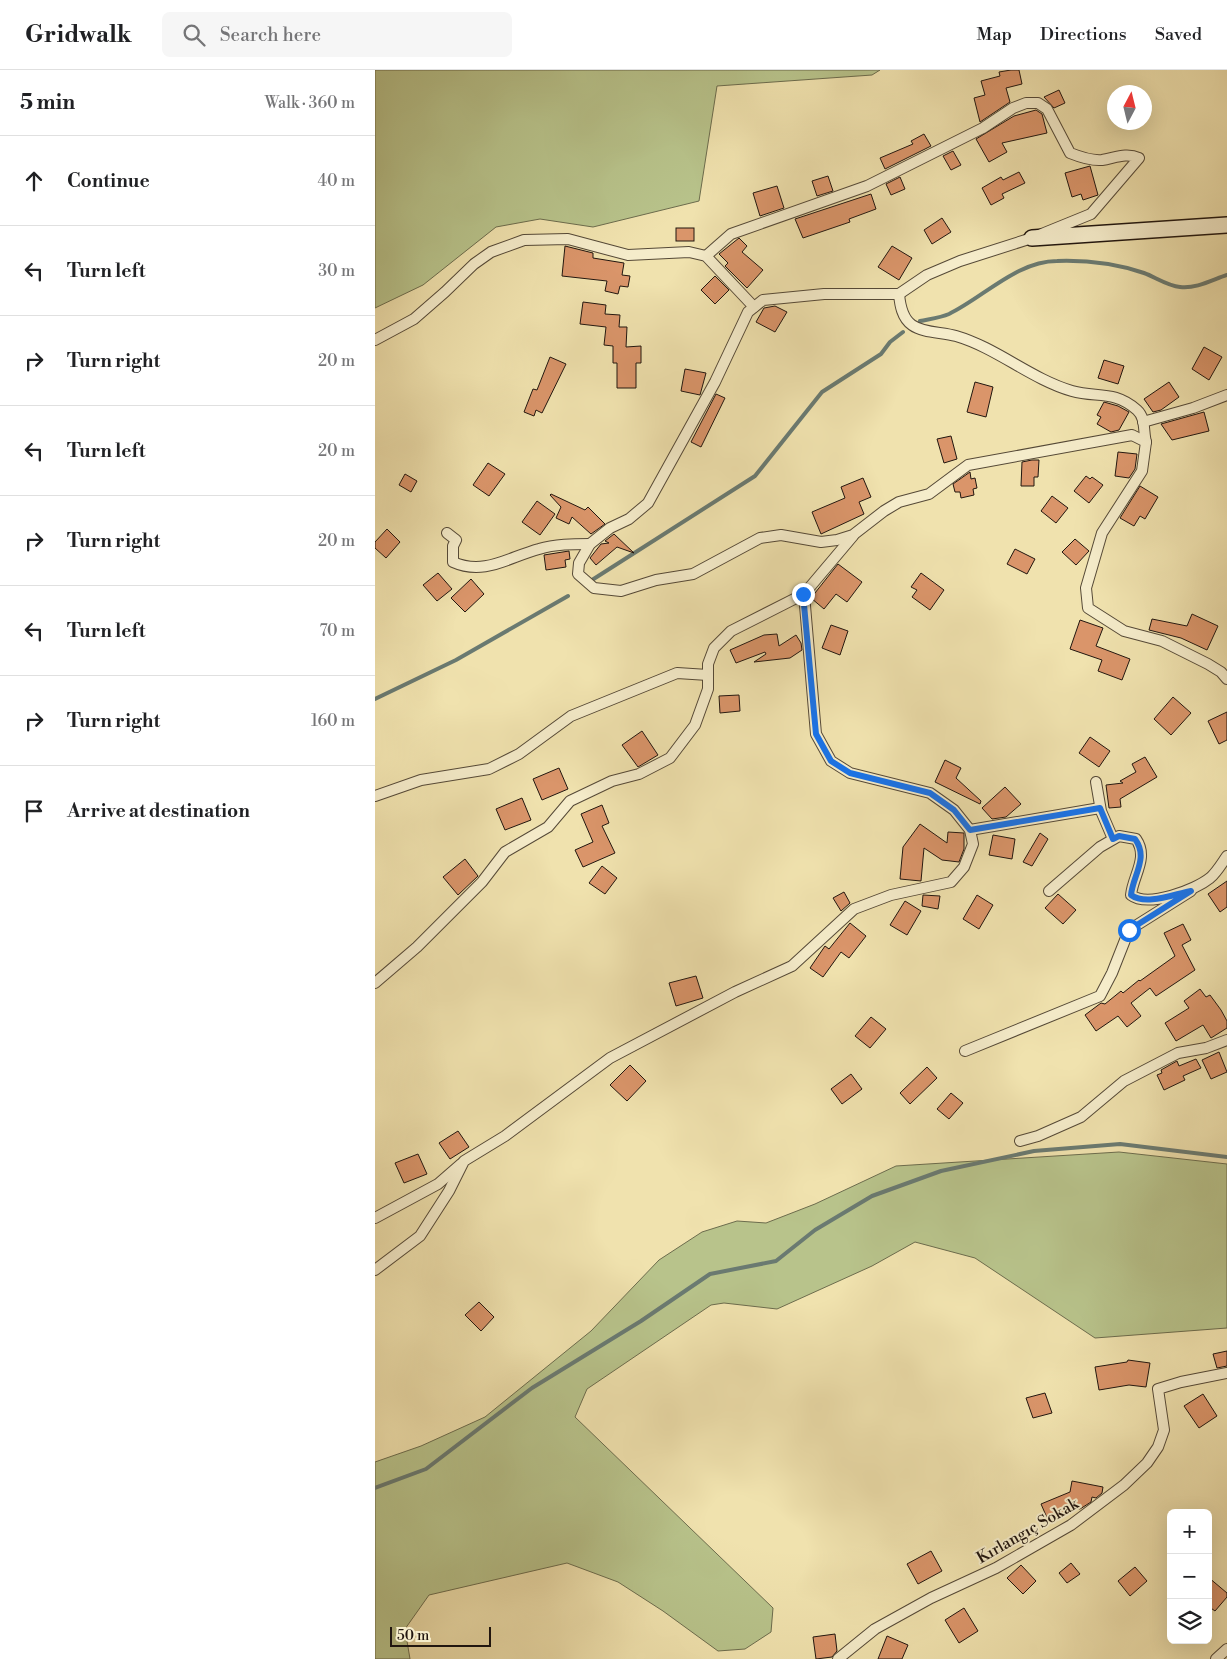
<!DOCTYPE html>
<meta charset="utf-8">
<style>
body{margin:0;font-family:"Libre Bodoni",serif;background:#f6f6f6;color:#202124}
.controls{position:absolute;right:15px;bottom:15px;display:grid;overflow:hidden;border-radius:8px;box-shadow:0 5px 20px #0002}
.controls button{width:45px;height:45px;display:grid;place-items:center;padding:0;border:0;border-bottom:1px solid #e0e0e0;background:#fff;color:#202124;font:25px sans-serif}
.compass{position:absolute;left:732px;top:15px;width:45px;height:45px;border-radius:50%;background:#fff;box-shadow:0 5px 20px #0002;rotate:7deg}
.scale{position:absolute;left:15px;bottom:12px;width:101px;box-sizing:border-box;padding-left:5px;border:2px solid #21160f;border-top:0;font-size:14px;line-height:18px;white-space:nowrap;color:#21160f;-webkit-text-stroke:4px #f5ecca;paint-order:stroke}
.stop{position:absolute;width:15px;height:15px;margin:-11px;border:4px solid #1a73e8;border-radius:50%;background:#fff}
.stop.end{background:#1a73e8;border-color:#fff;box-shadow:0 1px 5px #0008}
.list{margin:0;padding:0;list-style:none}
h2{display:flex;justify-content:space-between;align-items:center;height:65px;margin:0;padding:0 20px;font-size:21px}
h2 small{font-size:16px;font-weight:400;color:#757577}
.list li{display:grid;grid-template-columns:32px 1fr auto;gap:15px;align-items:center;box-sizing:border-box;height:90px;padding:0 20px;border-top:1px solid #e0e0e0}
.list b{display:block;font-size:19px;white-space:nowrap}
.list em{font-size:16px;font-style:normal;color:#757577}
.icon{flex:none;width:28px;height:28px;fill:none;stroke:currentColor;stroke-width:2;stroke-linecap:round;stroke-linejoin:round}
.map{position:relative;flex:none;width:852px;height:1589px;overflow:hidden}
header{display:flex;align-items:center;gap:30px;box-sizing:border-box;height:70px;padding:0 25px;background:#fff;border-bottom:1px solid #e0e0e0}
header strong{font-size:24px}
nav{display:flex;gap:28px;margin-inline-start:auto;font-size:18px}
.search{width:350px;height:45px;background:#f6f6f6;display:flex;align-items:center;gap:12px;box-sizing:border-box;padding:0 18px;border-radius:8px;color:#757577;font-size:19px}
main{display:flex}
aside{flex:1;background:#fff}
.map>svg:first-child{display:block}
</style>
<header>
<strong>Gridwalk</strong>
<div class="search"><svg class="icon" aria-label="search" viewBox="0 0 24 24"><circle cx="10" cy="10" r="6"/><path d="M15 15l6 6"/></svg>Search here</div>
<nav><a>Map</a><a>Directions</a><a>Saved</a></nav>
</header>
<main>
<aside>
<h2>5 min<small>Walk · 360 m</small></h2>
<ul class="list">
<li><svg class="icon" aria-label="ahead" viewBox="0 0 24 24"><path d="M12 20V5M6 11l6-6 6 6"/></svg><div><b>Continue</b></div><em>40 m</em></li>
<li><svg class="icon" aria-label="left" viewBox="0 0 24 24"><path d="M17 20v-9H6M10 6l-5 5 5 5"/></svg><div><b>Turn left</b></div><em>30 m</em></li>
<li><svg class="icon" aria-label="right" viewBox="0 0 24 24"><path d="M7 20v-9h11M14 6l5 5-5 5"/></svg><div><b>Turn right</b></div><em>20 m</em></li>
<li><svg class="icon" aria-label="left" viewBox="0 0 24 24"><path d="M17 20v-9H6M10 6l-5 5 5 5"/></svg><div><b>Turn left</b></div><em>20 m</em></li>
<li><svg class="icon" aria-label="right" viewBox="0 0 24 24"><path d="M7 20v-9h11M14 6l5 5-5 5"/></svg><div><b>Turn right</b></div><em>20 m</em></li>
<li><svg class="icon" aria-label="left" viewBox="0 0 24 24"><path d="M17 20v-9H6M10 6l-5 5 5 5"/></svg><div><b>Turn left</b></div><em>70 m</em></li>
<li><svg class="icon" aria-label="right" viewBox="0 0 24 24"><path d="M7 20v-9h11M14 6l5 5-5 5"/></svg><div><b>Turn right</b></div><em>160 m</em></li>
<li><svg class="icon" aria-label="arrive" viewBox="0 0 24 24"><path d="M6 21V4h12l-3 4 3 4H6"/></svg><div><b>Arrive at destination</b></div></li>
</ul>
</aside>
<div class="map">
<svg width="852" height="1589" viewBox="0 0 852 1589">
<rect width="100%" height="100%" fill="#f0e2ae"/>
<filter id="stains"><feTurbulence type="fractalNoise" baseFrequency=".004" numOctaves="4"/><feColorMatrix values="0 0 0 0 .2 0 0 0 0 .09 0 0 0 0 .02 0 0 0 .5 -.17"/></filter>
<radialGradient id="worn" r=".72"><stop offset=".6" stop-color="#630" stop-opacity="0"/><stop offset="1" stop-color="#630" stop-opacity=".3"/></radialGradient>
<g fill="#b8c38b" stroke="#6c6c4d">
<path d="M 0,0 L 505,0 L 497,5 L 342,16 L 324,131 L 218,157 L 165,149 L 121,157 L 48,215 L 0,238 Z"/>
<path d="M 744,1082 L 852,1094 L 852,1258 L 720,1268 L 600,1188 L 540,1172 L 497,1196 L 402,1239 L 349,1233 L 336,1235 L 212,1319 L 200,1347 L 398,1538 L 396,1562 L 370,1579 L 343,1581 L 288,1541 L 243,1512 L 192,1493 L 54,1525 L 30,1559 L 35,1589 L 0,1589 L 0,1392 L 46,1376 L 110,1347 L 216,1261 L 284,1190 L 327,1162 L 362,1151 L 391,1153 L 440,1134 L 521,1096 Z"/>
</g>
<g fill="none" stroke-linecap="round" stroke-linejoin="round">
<g stroke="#6a7a71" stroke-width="4">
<path d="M 545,251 C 554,249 565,248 574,244 C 609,227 642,191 682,191 C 711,190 742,194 769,203 C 780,207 793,216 805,217 C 821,219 837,210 852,205"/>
<path d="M 217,510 L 380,406 L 447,322 L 506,284 L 515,272 L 528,262"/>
<path d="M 0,629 L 81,590 L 193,526"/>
<path d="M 0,1418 L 51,1399 L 157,1318 L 266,1251 L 335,1204 L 401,1191 L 440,1160 L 497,1126 L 566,1101 L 659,1081 L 745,1074 L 852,1087"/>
</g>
</g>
<g fill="#da956a" stroke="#21160f">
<path d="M 636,0 L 644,0 L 647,14 L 631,18 L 635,32 L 605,52 L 599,28 L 610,25 L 606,11 L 625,6 L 624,2 Z"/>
<path d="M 684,20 L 690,33 L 679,38 L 669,27 Z"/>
<path d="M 661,40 L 667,44 L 672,63 L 627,73 L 632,82 L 614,92 L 601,69 L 639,46 Z"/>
<path d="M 549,64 L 556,76 L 510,99 L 505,88 L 538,74 L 536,71 Z"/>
<path d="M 578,81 L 586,95 L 576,100 L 568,86 Z"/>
<path d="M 715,96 L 723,125 L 708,130 L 706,124 L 697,127 L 690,103 Z"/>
<path d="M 644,102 L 650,113 L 627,124 L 629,128 L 616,135 L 607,118 L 626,107 L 628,110 Z"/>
<path d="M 453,106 L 458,121 L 442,126 L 437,111 Z"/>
<path d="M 525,107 L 530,119 L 516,125 L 511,114 Z"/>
<path d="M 402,116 L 409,138 L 385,146 L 378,123 Z"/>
<path d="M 496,124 L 501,139 L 474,149 L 475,152 L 428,168 L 420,149 Z"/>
<path d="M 567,148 L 576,162 L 557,174 L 549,160 Z"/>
<rect x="301" y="158" width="18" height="13"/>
<path d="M 364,168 L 372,176 L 367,182 L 388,200 L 372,218 L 350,196 L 353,193 L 344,184 Z"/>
<path d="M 190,176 L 218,183 L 218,188 L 249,193 L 247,205 L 255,206 L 253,217 L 245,216 L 243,224 L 230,221 L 232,211 L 187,206 Z"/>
<path d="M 517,176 L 537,188 L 524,210 L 503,197 Z"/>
<path d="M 340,206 L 354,220 L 340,234 L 326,220 Z"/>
<path d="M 208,232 L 231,235 L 230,244 L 245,245 L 244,257 L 252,257 L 251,277 L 266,276 L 266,293 L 261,293 L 261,318 L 242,318 L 242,293 L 238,293 L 238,276 L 229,275 L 231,257 L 205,254 Z"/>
<path d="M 400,236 L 412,242 L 400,262 L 381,252 L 389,238 Z"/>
<path d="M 829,277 L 847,287 L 834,310 L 817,299 Z"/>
<path d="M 175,287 L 191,294 L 167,343 L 161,340 L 159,346 L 149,342 L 158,319 L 162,320 Z"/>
<path d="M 729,290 L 749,296 L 743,314 L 723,308 Z"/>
<path d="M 310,299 L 331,303 L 325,325 L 306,321 Z"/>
<path d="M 600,312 L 618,317 L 611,347 L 592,342 Z"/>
<path d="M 794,312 L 804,327 L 786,340 L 778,342 L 769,329 Z"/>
<path d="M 341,324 L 350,328 L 326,377 L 316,372 Z"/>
<path d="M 729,332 L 743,336 L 754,342 L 744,360 L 736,362 L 722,354 L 726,347 L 722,345 Z"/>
<path d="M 829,342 L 834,361 L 797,370 L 786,354 Z"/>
<path d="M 576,366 L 582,389 L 569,393 L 562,369 Z"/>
<path d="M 743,382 L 762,384 L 760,399 L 754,408 L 740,406 Z"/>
<path d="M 657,390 L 664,390 L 663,407 L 659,407 L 659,416 L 646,416 L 647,392 Z"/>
<path d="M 113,393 L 130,404 L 114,426 L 98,415 Z"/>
<path d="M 595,402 L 596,409 L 600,408 L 602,418 L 598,419 L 599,425 L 586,428 L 585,422 L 580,422 L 578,414 Z"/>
<path d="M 30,404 L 42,411 L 36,422 L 24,415 Z"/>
<path d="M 711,406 L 715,409 L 717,407 L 728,415 L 714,433 L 699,421 Z"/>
<path d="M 488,408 L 496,427 L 484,432 L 489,444 L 446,464 L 437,442 L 470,428 L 466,417 Z"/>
<path d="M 765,416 L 783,427 L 770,449 L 765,446 L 759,456 L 745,448 Z"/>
<path d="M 176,424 L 210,440 L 213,437 L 230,454 L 216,464 L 197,447 L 194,454 L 181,448 L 186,437 L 175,425 Z"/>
<path d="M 677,426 L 693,438 L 681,453 L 666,441 Z"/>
<path d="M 162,431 L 180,444 L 165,465 L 147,452 Z"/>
<path d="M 12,459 L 25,472 L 11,488 L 0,478 L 0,472 Z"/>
<path d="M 239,464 L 259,483 L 242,477 L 221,495 L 215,488 L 226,474 L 234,473 L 230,471 Z"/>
<path d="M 700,469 L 714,481 L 701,495 L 687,482 Z"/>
<path d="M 640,479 L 660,489 L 652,504 L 632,494 Z"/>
<path d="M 194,481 L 195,489 L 190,490 L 191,497 L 171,500 L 169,485 Z"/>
<path d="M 463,494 L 487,512 L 472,532 L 461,524 L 449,539 L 436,528 Z"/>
<path d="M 63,503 L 77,519 L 62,531 L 48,515 Z"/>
<path d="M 546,503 L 569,520 L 555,540 L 537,527 L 542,520 L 536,517 Z"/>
<path d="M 96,509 L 109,524 L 90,542 L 76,528 Z"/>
<path d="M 817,544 L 843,556 L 832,580 L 806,568 L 774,560 L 777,549 L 812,556 Z"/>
<path d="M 705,550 L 728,558 L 721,576 L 755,589 L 747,610 L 723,601 L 727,590 L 695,579 Z"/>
<path d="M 456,555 L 473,561 L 465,585 L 447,578 Z"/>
<path d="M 402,564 L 404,576 L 421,565 L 426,573 L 427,580 L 415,588 L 379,592 L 391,584 L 390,582 L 361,593 L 355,580 L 389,565 Z"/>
<path d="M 364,625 L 365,641 L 345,643 L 344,626 Z"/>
<path d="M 798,627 L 816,643 L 796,665 L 779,649 Z"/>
<path d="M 852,642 L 852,670 L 844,674 L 833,651 Z"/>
<path d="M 267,661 L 283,685 L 263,697 L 247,675 Z"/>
<path d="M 715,667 L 735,681 L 724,697 L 704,683 Z"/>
<path d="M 770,687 L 782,707 L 745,729 L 746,737 L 734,738 L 731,715 L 748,713 L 745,711 L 761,702 L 757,694 Z"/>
<path d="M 570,690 L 586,698 L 581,708 L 606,731 L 605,734 L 560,712 Z"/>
<path d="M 184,698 L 193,719 L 167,730 L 158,709 Z"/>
<path d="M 630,717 L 646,734 L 631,747 L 617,749 L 607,738 Z"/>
<path d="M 147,728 L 156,750 L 130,760 L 121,739 Z"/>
<path d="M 227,735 L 234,753 L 227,756 L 240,783 L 208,797 L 200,780 L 218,772 L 206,744 Z"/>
<path d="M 545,754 L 572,773 L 573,762 L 589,763 L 589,779 L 584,792 L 567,790 L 549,778 L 546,811 L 525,809 L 528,777 Z"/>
<path d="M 665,763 L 673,769 L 657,796 L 648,792 Z"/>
<path d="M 618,765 L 640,769 L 637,789 L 614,785 Z"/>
<path d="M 90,789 L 103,806 L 83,825 L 68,807 Z"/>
<path d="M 227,796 L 242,808 L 230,824 L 214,813 Z"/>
<path d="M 852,811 L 852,837 L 845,842 L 833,824 Z"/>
<path d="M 469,822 L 475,833 L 466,841 L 458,828 Z"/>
<path d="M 683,824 L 701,840 L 688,854 L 670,838 Z"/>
<path d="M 548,825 L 565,826 L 563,839 L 547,836 Z"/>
<path d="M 602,825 L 618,835 L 604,859 L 588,849 Z"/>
<path d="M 530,831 L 546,841 L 532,865 L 515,855 Z"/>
<path d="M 475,853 L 491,866 L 474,888 L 466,882 L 448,907 L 435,898 L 450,876 L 454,879 Z"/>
<path d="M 808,854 L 816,870 L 807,875 L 820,900 L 781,926 L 775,918 L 756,933 L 766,946 L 752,957 L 743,946 L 721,961 L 710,945 L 726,933 L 730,934 L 746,921 L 748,923 L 764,910 L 765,911 L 800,886 L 789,863 Z"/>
<path d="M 321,906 L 328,928 L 301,936 L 294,913 Z"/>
<path d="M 825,919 L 831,927 L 835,925 L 846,940 L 852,951 L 852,958 L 836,968 L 828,955 L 801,971 L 790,953 L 814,938 L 809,931 Z"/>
<path d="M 496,947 L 511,959 L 495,978 L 480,966 Z"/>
<path d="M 844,982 L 852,1002 L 836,1009 L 827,990 Z"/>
<path d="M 821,989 L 826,998 L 808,1006 L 810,1010 L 789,1020 L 782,1005 L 787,1003 L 786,1000 L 802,991 L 804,996 Z"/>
<path d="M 255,995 L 271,1011 L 252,1031 L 235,1015 Z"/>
<path d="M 552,997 L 562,1008 L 535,1034 L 525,1023 Z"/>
<path d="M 476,1004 L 487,1019 L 467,1034 L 456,1019 Z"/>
<path d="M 576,1023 L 588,1033 L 574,1049 L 562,1039 Z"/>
<path d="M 83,1061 L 94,1077 L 75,1089 L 64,1073 Z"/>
<path d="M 43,1084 L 52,1104 L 29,1113 L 20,1093 Z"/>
<path d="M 104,1232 L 119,1247 L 106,1261 L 90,1245 Z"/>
<path d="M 852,1281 L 852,1296 L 842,1298 L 838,1284 Z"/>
<path d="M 753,1290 L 775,1293 L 771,1317 L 754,1315 L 724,1320 L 720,1297 L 752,1292 Z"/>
<path d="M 670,1323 L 677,1343 L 658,1348 L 651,1328 Z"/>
<path d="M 828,1324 L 842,1346 L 824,1358 L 809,1336 Z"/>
<path d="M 697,1411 L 728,1417 L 727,1423 L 721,1428 L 717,1427 L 716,1432 L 705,1439 L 700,1438 L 673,1450 L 666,1434 L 695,1422 Z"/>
<path d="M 556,1481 L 567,1501 L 543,1514 L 532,1494 Z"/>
<path d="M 696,1493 L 705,1504 L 692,1513 L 684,1503 Z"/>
<path d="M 646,1495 L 661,1511 L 648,1524 L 632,1508 Z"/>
<path d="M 760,1497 L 772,1511 L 755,1526 L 743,1511 Z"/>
<path d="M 833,1507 L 852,1523 L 852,1527 L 840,1541 L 833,1536 Z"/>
<path d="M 589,1538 L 603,1561 L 584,1573 L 570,1550 Z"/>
<path d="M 460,1564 L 462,1581 L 457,1587 L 441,1589 L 438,1567 Z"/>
<path d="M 512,1566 L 533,1575 L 527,1589 L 503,1589 Z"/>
</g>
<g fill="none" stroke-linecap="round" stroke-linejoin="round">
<defs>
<g id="street">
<path d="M 331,186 L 356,164 L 492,116 L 608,58 L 638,38 L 651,33 L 663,33 L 672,39 L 695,83 C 705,87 716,91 727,90 C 740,88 751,82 764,88 L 716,144 L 657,168 L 585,191 L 552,205 L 524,224 L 449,224 L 388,230 L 373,242 L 340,312 L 273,433 L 254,449 L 235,458 L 215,474 L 204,493 L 203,504 L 219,518 L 246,521 L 281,510 L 318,504 L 385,468 L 406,465 L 446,472 L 462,470 L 478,465 L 509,441 L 524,432 L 554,424 L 593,395 L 757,365 L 771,372 L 767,401 L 727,463 L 711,518 L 713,538 L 749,561 L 787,571 L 833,594 L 846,602 L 852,609"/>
<path d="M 524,224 C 525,235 527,248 537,255 C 548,263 567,262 581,266 C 622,278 656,309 697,321 C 722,328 739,320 762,340 C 771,348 768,361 771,372"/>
<path d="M 0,270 L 39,249 L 70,222 L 99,194 L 116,182 L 149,170 L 193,169 L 253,185 L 314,182 L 331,186 L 379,237"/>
<path d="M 768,352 L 818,338 L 852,325"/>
<path d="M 72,463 L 81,470 L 78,476 L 78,492 C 109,506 134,487 164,479 C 180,474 198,474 215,474"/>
<path d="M 721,712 L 726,741 L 738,769"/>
<path d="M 0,726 L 46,710 L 114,699 L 144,684 L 196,646 L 302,603 L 333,605"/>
<path d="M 595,760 L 725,738"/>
<path d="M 674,821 L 725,777 L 744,766 L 761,769 C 774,788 758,805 756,825 C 773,838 820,820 835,808 C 842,802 847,793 852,786"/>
<path d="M 0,913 L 42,877 L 107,812 L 130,782 L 173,757 L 195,731 L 237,711 L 264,704 L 295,688 L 320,655 L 333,619 L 333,594 L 339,578 L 356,561 L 429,524 L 478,466"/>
<path d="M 590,981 L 725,926 L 737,903 L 754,860 L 816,821"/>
<path d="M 645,1071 L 663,1066 L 706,1047 L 749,1011 L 803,983 L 831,978 L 852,970"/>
<path d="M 0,1148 L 63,1114 L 86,1094"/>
<path d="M 0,1200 L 45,1166 L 74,1121 L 89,1091 L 130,1066 L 235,988 L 360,922 L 417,896 L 479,839 L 516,825 L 576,812 L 589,797 L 598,774 L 595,760 L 579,740 L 555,723 L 475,703 L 456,691 L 441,664 L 429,524"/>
<path d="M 463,1589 L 500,1559 L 556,1528 L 621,1498 L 696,1455 L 749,1415 L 772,1393 L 783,1377 L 789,1360 L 783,1319 L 806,1312 L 852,1303"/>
<path d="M 841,1589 L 852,1579"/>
</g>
<path id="secondary" d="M 657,168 L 852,155"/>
</defs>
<use href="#street" stroke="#554937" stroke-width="12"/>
<use href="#secondary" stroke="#21160f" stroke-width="18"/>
<use href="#street" stroke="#f5ecca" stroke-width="10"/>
<use href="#secondary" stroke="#f5ecca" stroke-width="15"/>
</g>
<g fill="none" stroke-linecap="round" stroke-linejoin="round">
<path stroke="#1a73e8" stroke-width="6" d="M 428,524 L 441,664 L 456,691 L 475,703 L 555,723 L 579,740 L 595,760 L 725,738 L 738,769 L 744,766 L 760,769 C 774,788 758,805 756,825 C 771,836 799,824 816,821 L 754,860"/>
</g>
<g text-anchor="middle" stroke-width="4" stroke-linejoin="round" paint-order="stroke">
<g font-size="16" fill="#21160f" stroke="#f5ecca">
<text transform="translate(652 1460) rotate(-30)" y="6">Kırlangıç Sokak</text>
</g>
</g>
<rect width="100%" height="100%" filter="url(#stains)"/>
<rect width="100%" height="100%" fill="url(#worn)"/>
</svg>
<div class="controls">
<button>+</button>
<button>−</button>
<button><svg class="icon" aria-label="layers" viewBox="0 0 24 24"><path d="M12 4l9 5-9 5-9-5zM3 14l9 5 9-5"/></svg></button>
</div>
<svg class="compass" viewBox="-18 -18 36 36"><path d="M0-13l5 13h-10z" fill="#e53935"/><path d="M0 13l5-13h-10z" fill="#757577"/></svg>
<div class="scale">50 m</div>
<div class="stop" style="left:754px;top:860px"></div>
<div class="stop end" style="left:428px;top:524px"></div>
</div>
</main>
